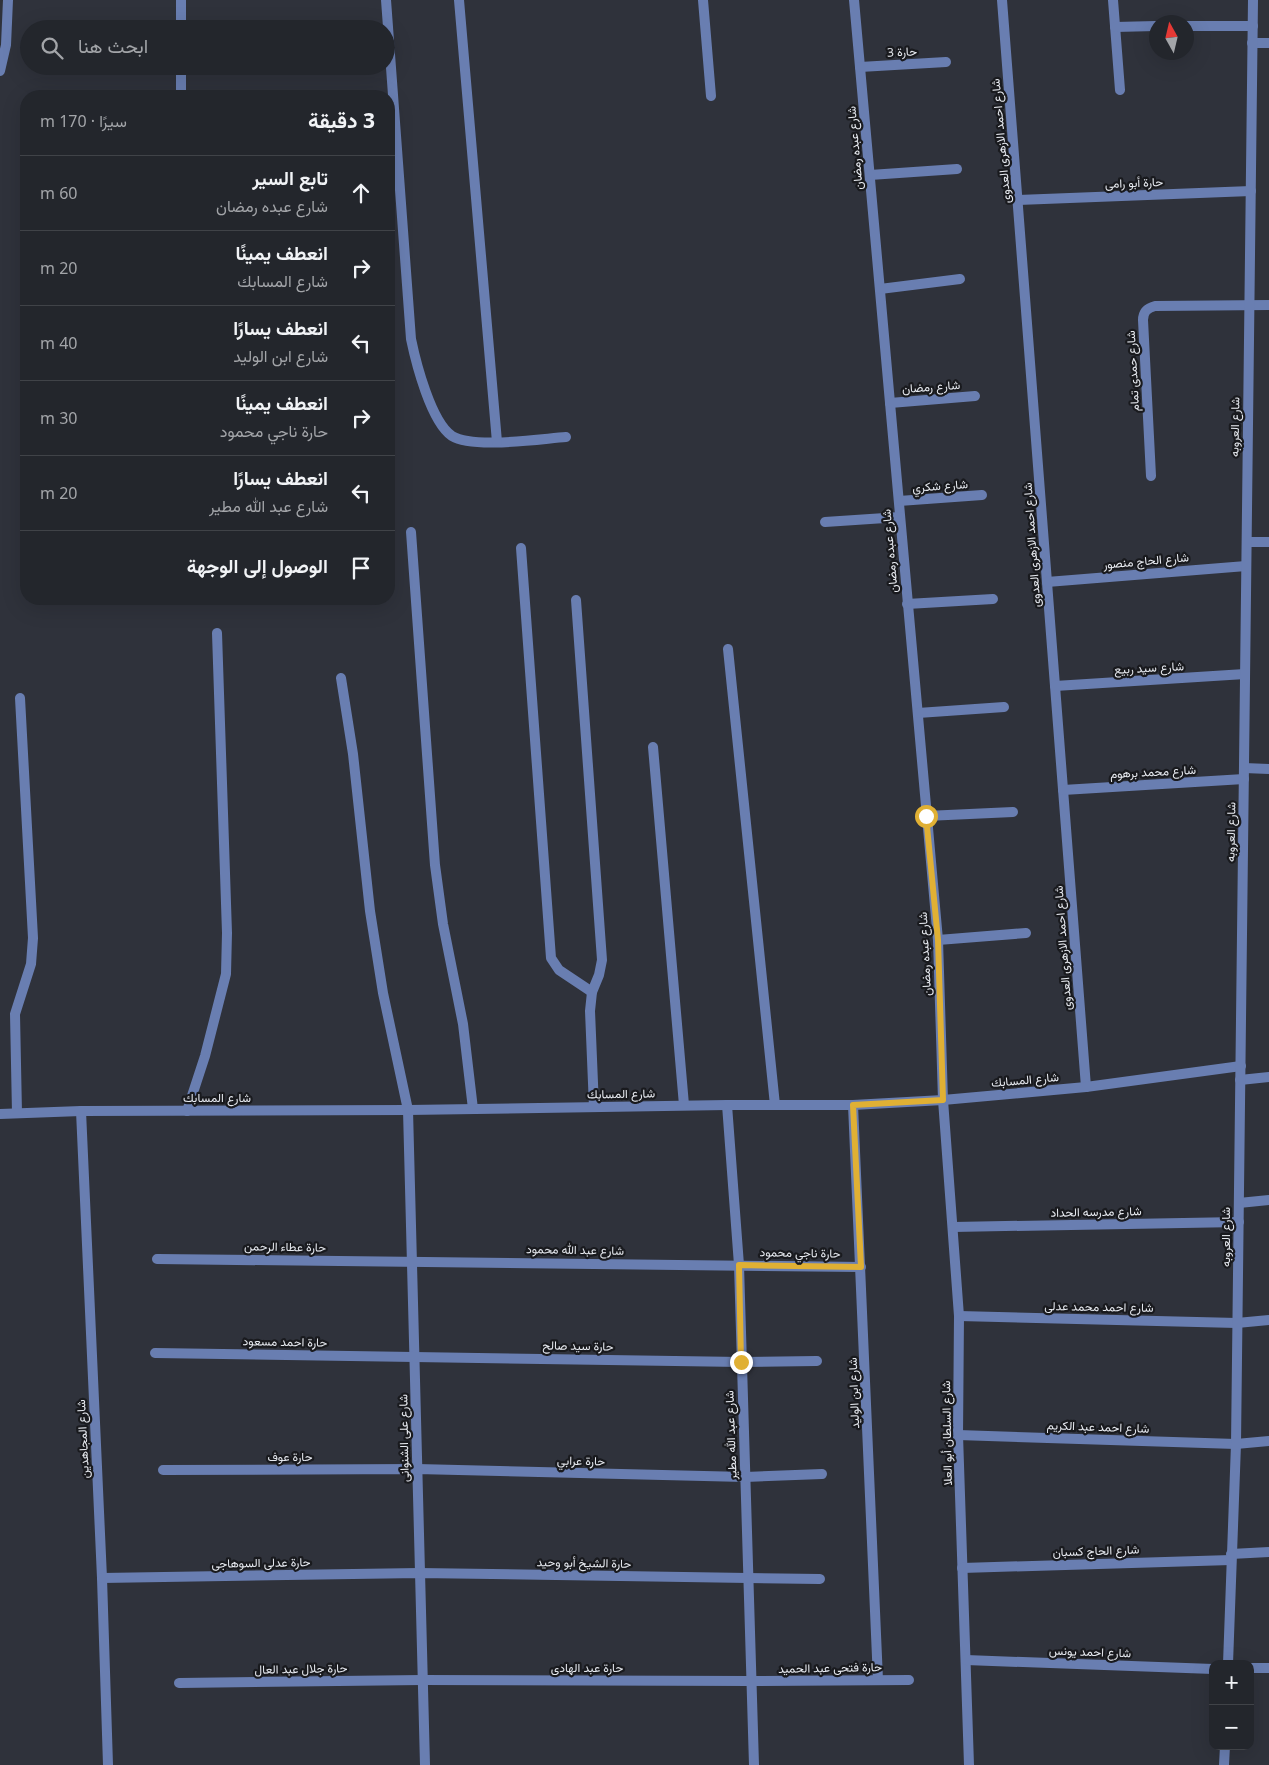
<!DOCTYPE html>
<html lang="ar">
<meta charset="utf-8">
<style>
body{margin:0;font-family:"Noto Sans",Vazirmatn,sans-serif;background:#2f3238;color:#f1f3f6;direction:rtl}
.controls{position:absolute;right:15px;bottom:15px;display:grid;overflow:hidden;border-radius:10px;box-shadow:0 5px 20px #0002}
.controls button{width:45px;height:45px;display:grid;place-items:center;padding:0;border:0;border-bottom:1px solid #404348;background:#23262c;color:#f1f3f6;font:25px sans-serif}
.compass{position:absolute;left:1149px;top:15px;width:45px;height:45px;border-radius:50%;background:#23262c;box-shadow:0 5px 20px #0002;rotate:352deg}
.stop{position:absolute;width:15px;height:15px;margin:-11px;border:4px solid #e0b034;border-radius:50%;background:#fff}
.stop.end{background:#e0b034;border-color:#fff;box-shadow:0 1px 5px #0008}
.list{margin:0;padding:0;list-style:none}
h2{display:flex;justify-content:space-between;align-items:center;height:65px;margin:0;padding:0 20px;font-size:21px}
h2 small{font-size:16px;font-weight:400;color:#a3a5a9}
.list li{display:grid;grid-template-columns:32px 1fr auto;gap:15px;align-items:center;box-sizing:border-box;height:75px;padding:0 20px;border-top:1px solid #404348}
.list b{display:block;font-size:19px;white-space:nowrap}
.list p{margin:0;font-size:16px;white-space:nowrap;color:#a3a5a9}
.list em{font-size:16px;font-style:normal;color:#a3a5a9}
.icon{flex:none;width:28px;height:28px;fill:none;stroke:currentColor;stroke-width:2;stroke-linecap:round;stroke-linejoin:round}
.map{position:relative;flex:none;width:1269px;height:1765px;overflow:hidden;direction:ltr}
.search{position:absolute;background:#23262c;box-shadow:0 5px 20px #0002;left:20px;top:20px;width:375px;height:55px;display:flex;align-items:center;gap:12px;box-sizing:border-box;padding:0 18px;border-radius:28px;color:#a3a5a9;font-size:19px}
.panel{position:absolute;background:#23262c;box-shadow:0 5px 20px #0002;left:20px;top:90px;width:375px;height:515px;border-radius:20px;direction:rtl}
.map>svg:first-child{display:block}
</style>
<div class="map">
<svg width="1269" height="1765" viewBox="0 0 1269 1765">
<rect width="100%" height="100%" fill="#2f323b"/>
<g fill="none" stroke-linecap="round" stroke-linejoin="round">
<g stroke="#697eb1" stroke-width="10">
<path d="M 181,0 L 181,29"/>
<path d="M 386,0 L 411,339 C 416,363 431,422 452,436 C 473,449 539,439 566,437"/>
<path d="M 459,0 L 497,442"/>
<path d="M 181,66 L 181,96"/>
<path d="M 0,71 L 6,45 L 8,0"/>
<path d="M 411,532 L 435,865 L 443,924 L 463,1024 L 473,1109"/>
<path d="M 521,548 L 551,958 L 559,970 L 592,992"/>
<path d="M 576,600 L 602,960 L 599,975 L 592,992 L 590,1011 L 594,1107"/>
<path d="M 728,649 L 775,1105"/>
<path d="M 341,678 L 353,754 L 370,911 L 383,993 L 408,1110"/>
<path d="M 653,747 L 684,1105"/>
<path d="M 187,1111 L 205,1056 L 226,974 L 227,933 L 217,633"/>
<path d="M 17,1113 L 15,1014 L 31,964 L 33,938 L 20,698"/>
</g>
<g stroke="#697eb1" stroke-width="10">
<path d="M 703,0 L 711,96"/>
<path d="M 854,0 L 938,940 L 943,1100 L 959,1316 L 958,1435 L 969,1765"/>
<path d="M 1002,0 L 1086,1087"/>
<path d="M 1113,0 L 1120,90"/>
<path d="M 1186,26 L 1253,26"/>
<path d="M 1115,27 L 1156,26"/>
<path d="M 1252,43 L 1269,43"/>
<path d="M 860,67 L 946,62"/>
<path d="M 870,175 L 957,169"/>
<path d="M 1018,200 L 1251,191"/>
<path d="M 880,289 L 960,279"/>
<path d="M 890,403 L 975,396"/>
<path d="M 1151,476 L 1143,320 C 1143,312 1147,308 1155,306 L 1269,305"/>
<path d="M 899,501 L 982,495"/>
<path d="M 825,522 L 900,517"/>
<path d="M 1247,542 L 1269,542"/>
<path d="M 1047,582 L 1246,566"/>
<path d="M 907,604 L 993,599"/>
<path d="M 1055,686 L 1245,674"/>
<path d="M 918,713 L 1004,707"/>
<path d="M 1244,768 L 1269,769"/>
<path d="M 1063,790 L 1244,779"/>
<path d="M 926,816 L 1013,812"/>
<path d="M 938,940 L 1026,933"/>
<path d="M 1240,1080 L 1269,1077"/>
<path d="M 727,1105 L 739,1265 L 754,1765"/>
<path d="M 853,1105 L 878,1680"/>
<path d="M 408,1110 L 425,1765"/>
<path d="M 81,1111 L 102,1578 L 108,1765"/>
<path d="M 1239,1203 L 1269,1200"/>
<path d="M 953,1227 L 1239,1222"/>
<path d="M 157,1259 L 861,1267"/>
<path d="M 959,1316 L 1237,1323 L 1269,1320"/>
<path d="M 155,1353 L 741,1362 L 817,1361"/>
<path d="M 958,1435 L 1236,1444 L 1269,1441"/>
<path d="M 163,1470 L 417,1469 L 745,1477 L 822,1474"/>
<path d="M 1231,1554 L 1269,1552"/>
<path d="M 962,1568 L 1231,1560"/>
<path d="M 102,1578 L 419,1573 L 820,1579"/>
<path d="M 966,1660 L 1213,1669"/>
<path d="M 1250,1668 L 1269,1668"/>
<path d="M 179,1683 L 422,1680 L 751,1681 L 909,1680"/>
</g>
<g stroke="#697eb1" stroke-width="10">
<path d="M 0,1114 L 81,1111 L 408,1110 L 727,1105 L 853,1105 L 943,1100 L 1086,1087 L 1241,1066"/>
<path d="M 1228,1664 L 1236,1444 L 1253,0"/>
<path d="M 1224,1765 L 1225,1746"/>
</g>
</g>
<g fill="none" stroke-linecap="round" stroke-linejoin="round">
<path stroke="#e0b034" stroke-width="6" d="M 741,1362 L 739,1265 L 861,1267 L 853,1105 L 943,1100 L 938,940 L 926,816"/>
</g>
<g text-anchor="middle" stroke-width="4.5" stroke-linejoin="round" paint-order="stroke">
<g font-size="12" fill="#e7eaf0" stroke="#191a1e">
<text transform="translate(902 52) rotate(-3)" y="4">حارة 3</text>
<text transform="translate(1001 141) rotate(-95)" y="4">شارع احمد الازهرى العدوى</text>
<text transform="translate(855 148) rotate(-95)" y="4">شارع عبده رمضان</text>
<text transform="translate(1134 183) rotate(-2)" y="4">حارة أبو رامى</text>
<text transform="translate(1133 371) rotate(-93)" y="4">شارع حمدى تمام</text>
<text transform="translate(931 387) rotate(-4)" y="4">شارع رمضان</text>
<text transform="translate(1235 427) rotate(-89)" y="4">شارع العروبه</text>
<text transform="translate(940 486) rotate(-4)" y="4">شارع شكري</text>
<text transform="translate(1032 545) rotate(-94)" y="4">شارع احمد الازهرى العدوى</text>
<text transform="translate(890 551) rotate(-95)" y="4">شارع عبده رمضان</text>
<text transform="translate(1146 561) rotate(-5)" y="4">شارع الحاج منصور</text>
<text transform="translate(1149 668) rotate(-3)" y="4">شارع سيد ربيع</text>
<text transform="translate(1153 772) rotate(-3)" y="4">شارع محمد برهوم</text>
<text transform="translate(1231 832) rotate(-89)" y="4">شارع العروبه</text>
<text transform="translate(1063 948) rotate(-94)" y="4">شارع احمد الازهرى العدوى</text>
<text transform="translate(925 954) rotate(-93)" y="4">شارع عبده رمضان</text>
<text transform="translate(1025 1080) rotate(-5)" y="4">شارع المسابك</text>
<text transform="translate(621 1094) rotate(-1)" y="4">شارع المسابك</text>
<text x="217" y="1102">شارع المسابك</text>
<text transform="translate(1096 1212) rotate(-1)" y="4">شارع مدرسه الحداد</text>
<text transform="translate(1226 1237) rotate(-90)" y="4">شارع العروبه</text>
<text transform="translate(285 1247) rotate(1)" y="4">حارة عطاء الرحمن</text>
<text transform="translate(575 1250) rotate(1)" y="4">شارع عبد الله محمود</text>
<text transform="translate(800 1253) rotate(1)" y="4">حارة ناجي محمود</text>
<text transform="translate(1099 1307) rotate(1)" y="4">شارع احمد محمد عدلى</text>
<text transform="translate(285 1342) rotate(1)" y="4">حارة احمد مسعود</text>
<text transform="translate(578 1346) rotate(1)" y="4">حارة سيد صالح</text>
<text transform="translate(854 1393) rotate(-92)" y="4">شارع ابن الوليد</text>
<text transform="translate(1098 1427) rotate(2)" y="4">شارع احمد عبد الكريم</text>
<text transform="translate(947 1433) rotate(-91)" y="4">شارع السلطان أبو العلا</text>
<text transform="translate(731 1435) rotate(-92)" y="4">شارع عبد الله مطير</text>
<text transform="translate(404 1438) rotate(-91)" y="4">شارع على الشنوانى</text>
<text transform="translate(83 1439) rotate(-93)" y="4">شارع المجاهدين</text>
<text x="290" y="1461">حارة عوف</text>
<text transform="translate(581 1461) rotate(1)" y="4">حارة عرابي</text>
<text transform="translate(1096 1551) rotate(-2)" y="4">شارع الحاج كسبان</text>
<text transform="translate(261 1563) rotate(-1)" y="4">حارة عدلى السوهاجى</text>
<text transform="translate(584 1563) rotate(1)" y="4">حارة الشيخ أبو وحيد</text>
<text transform="translate(1090 1652) rotate(2)" y="4">شارع احمد يونس</text>
<text x="587" y="1672">حارة عبد الهادى</text>
<text transform="translate(830 1668) rotate(-1)" y="4">حارة فتحى عبد الحميد</text>
<text transform="translate(301 1669) rotate(-1)" y="4">حارة جلال عبد العال</text>
</g>
</g>
</svg>
<div class="controls">
<button>+</button>
<button>−</button>
</div>
<svg class="compass" viewBox="-18 -18 36 36"><path d="M0-13l5 13h-10z" fill="#e53935"/><path d="M0 13l5-13h-10z" fill="#a3a5a9"/></svg>
<div class="stop" style="left:926px;top:816px"></div>
<div class="stop end" style="left:741px;top:1362px"></div>
<div class="search"><svg class="icon" aria-label="search" viewBox="0 0 24 24"><circle cx="10" cy="10" r="6"/><path d="M15 15l6 6"/></svg>ابحث هنا</div>
<section class="panel">
<h2>3 دقيقة<small>سيرًا · 170 m</small></h2>
<ul class="list">
<li><svg class="icon" aria-label="ahead" viewBox="0 0 24 24"><path d="M12 20V5M6 11l6-6 6 6"/></svg><div><b>تابع السير</b><p>شارع عبده رمضان</p></div><em>60 m</em></li>
<li><svg class="icon" aria-label="right" viewBox="0 0 24 24"><path d="M7 20v-9h11M14 6l5 5-5 5"/></svg><div><b>انعطف يمينًا</b><p>شارع المسابك</p></div><em>20 m</em></li>
<li><svg class="icon" aria-label="left" viewBox="0 0 24 24"><path d="M17 20v-9H6M10 6l-5 5 5 5"/></svg><div><b>انعطف يسارًا</b><p>شارع ابن الوليد</p></div><em>40 m</em></li>
<li><svg class="icon" aria-label="right" viewBox="0 0 24 24"><path d="M7 20v-9h11M14 6l5 5-5 5"/></svg><div><b>انعطف يمينًا</b><p>حارة ناجي محمود</p></div><em>30 m</em></li>
<li><svg class="icon" aria-label="left" viewBox="0 0 24 24"><path d="M17 20v-9H6M10 6l-5 5 5 5"/></svg><div><b>انعطف يسارًا</b><p>شارع عبد الله مطير</p></div><em>20 m</em></li>
<li><svg class="icon" aria-label="arrive" viewBox="0 0 24 24"><path d="M6 21V4h12l-3 4 3 4H6"/></svg><div><b>الوصول إلى الوجهة</b></div></li>
</ul>
</section>
</div>
